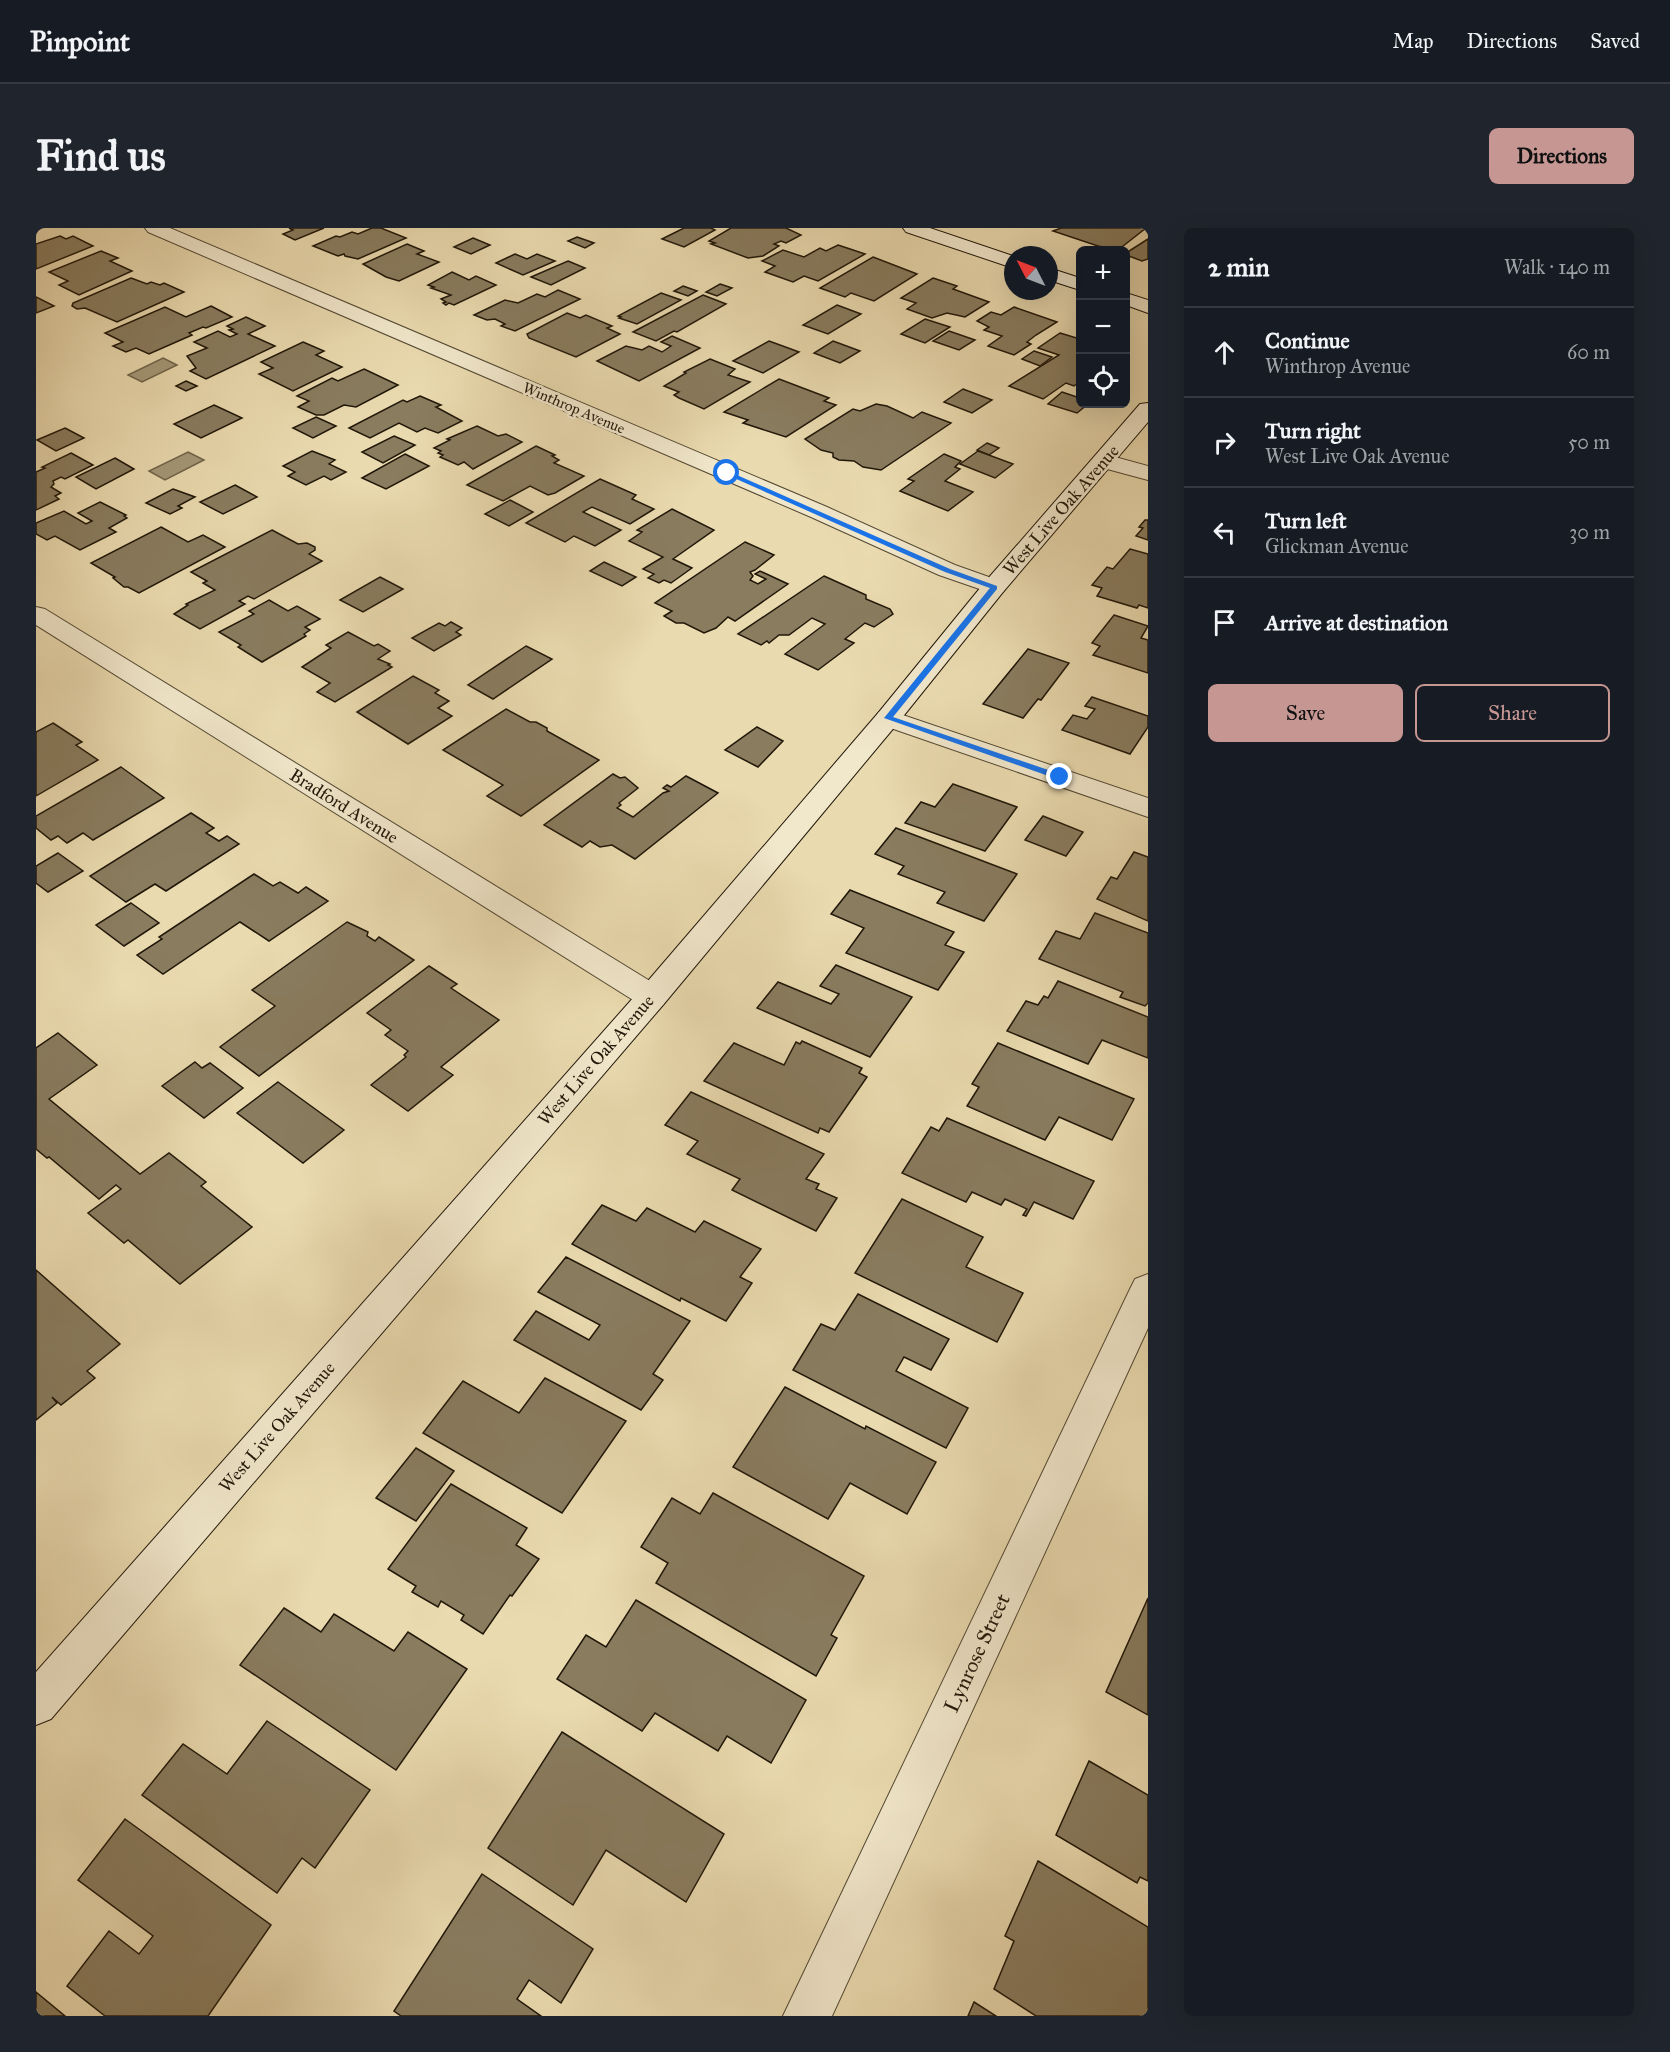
<!DOCTYPE html>
<meta charset="utf-8">
<style>
body{margin:0;font-family:"IM FELL Great Primer",serif;background:#20242c;color:#f1f3f6}
.controls{position:absolute;right:18px;top:18px;display:grid;overflow:hidden;border-radius:9px;box-shadow:0 6px 24px #0002}
.controls button{width:54px;height:54px;display:grid;place-items:center;padding:0;border:0;border-bottom:2px solid #363941;background:#171b24;color:#f1f3f6;font:30px sans-serif}
.compass{position:absolute;left:968px;top:18px;width:54px;height:54px;border-radius:50%;background:#171b24;box-shadow:0 6px 24px #0002;rotate:312deg}
.stop{position:absolute;width:18px;height:18px;margin:-14px;border:4px solid #1a73e8;border-radius:50%;background:#fff}
.stop.end{background:#1a73e8;border-color:#fff;box-shadow:0 2px 6px #0008}
.list{margin:0;padding:0;list-style:none}
h2{display:flex;justify-content:space-between;align-items:center;height:78px;margin:0;padding:0 24px;font-size:26px}
h2 small{font-size:20px;font-weight:400;color:#9ea1a6}
.list li{display:grid;grid-template-columns:39px 1fr auto;gap:18px;align-items:center;box-sizing:border-box;height:90px;padding:0 24px;border-top:2px solid #363941}
.list b{display:block;font-size:22px;white-space:nowrap}
.list p{margin:0;font-size:20px;white-space:nowrap;color:#9ea1a6}
.list em{font-size:20px;font-style:normal;color:#9ea1a6}
.actions{display:flex;gap:12px;padding:18px 24px}
.actions a{flex:1;padding:14px 0;border:2px solid #c59692;border-radius:9px;text-align:center;font-size:21px;color:#c59692}
.actions .main{background:#c59692;color:#111}
.icon{flex:none;width:33px;height:33px;fill:none;stroke:currentColor;stroke-width:2;stroke-linecap:round;stroke-linejoin:round}
.map{position:relative;flex:none;width:1112px;height:1788px;overflow:hidden;border-radius:9px}
header{display:flex;align-items:center;gap:36px;box-sizing:border-box;height:84px;padding:0 30px;background:#171b24;border-bottom:2px solid #363941}
header strong{font-size:28px}
nav{display:flex;gap:33px;margin-inline-start:auto;font-size:21px}
.intro{display:flex;align-items:center;justify-content:space-between;box-sizing:border-box;height:144px;padding:0 36px}
h1{margin:0;font-size:42px}
.button{padding:15px 27px;border-radius:9px;background:#c59692;color:#111;font-size:21px;font-weight:700}
main{display:flex;gap:36px;padding:0 36px}
aside{flex:1;background:#171b24;border-radius:9px;box-shadow:0 6px 24px #0002}
.map>svg:first-child{display:block}
</style>
<header>
<strong>Pinpoint</strong>
<nav><a>Map</a><a>Directions</a><a>Saved</a></nav>
</header>
<div class="intro"><h1>Find us</h1><a class="button">Directions</a></div>
<main>
<div class="map">
<svg width="1112" height="1788" viewBox="0 0 1112 1788">
<rect width="100%" height="100%" fill="#eadaaf"/>
<filter id="stains"><feTurbulence type="fractalNoise" baseFrequency=".00333" numOctaves="4"/><feColorMatrix values="0 0 0 0 .2 0 0 0 0 .09 0 0 0 0 .02 0 0 0 .5 -.17"/></filter>
<radialGradient id="worn" r=".72"><stop offset=".6" stop-color="#630" stop-opacity="0"/><stop offset="1" stop-color="#630" stop-opacity=".3"/></radialGradient>
<g fill="#a59877" stroke="#70644b" stroke-width="1.5">
<path d="M 127,130 L 141,137 L 106,154 L 92,147 Z"/>
<path d="M 152,224 L 168,232 L 129,252 L 113,243 Z"/>
</g>
<g fill="#897c5f" stroke="#201709" stroke-width="1.5">
<path d="M 253,0 L 288,0 L 259,12 L 247,6 L 257,2 Z"/>
<path d="M 336,0 L 345,0 L 370,10 L 322,31 L 309,28 L 308,26 L 302,28 L 277,18 L 300,8 L 304,9 L 316,4 L 322,6 Z"/>
<path d="M 648,0 L 675,0 L 679,2 L 648,19 L 626,11 Z"/>
<path d="M 695,0 L 750,0 L 765,7 L 750,15 L 745,13 L 738,16 L 743,18 L 727,28 L 712,30 L 675,16 L 679,15 L 673,13 Z"/>
<path d="M 1025,0 L 1110,0 L 1082,22 L 1062,18 L 1017,3 Z"/>
<path d="M 24,8 L 30,11 L 37,8 L 57,18 L 0,41 L 0,16 Z"/>
<path d="M 541,9 L 558,15 L 549,20 L 532,13 Z"/>
<path d="M 437,10 L 454,17 L 435,26 L 418,19 Z"/>
<path d="M 1112,11 L 1112,31 L 1106,33 L 1090,27 L 1090,25 Z"/>
<path d="M 371,16 L 388,23 L 381,26 L 403,34 L 363,53 L 350,49 L 327,36 Z"/>
<path d="M 802,17 L 829,26 L 782,53 L 768,48 L 757,54 L 729,44 L 739,38 L 726,33 L 747,22 L 768,29 L 784,20 L 790,23 Z"/>
<path d="M 65,23 L 82,30 L 74,33 L 96,43 L 43,67 L 23,57 L 32,53 L 13,44 Z"/>
<path d="M 479,26 L 491,31 L 501,26 L 519,33 L 487,47 L 460,35 Z"/>
<path d="M 837,29 L 881,46 L 838,73 L 815,65 L 809,69 L 784,60 Z"/>
<path d="M 532,33 L 549,40 L 515,57 L 495,49 Z"/>
<path d="M 416,44 L 433,52 L 440,48 L 460,57 L 418,77 L 413,75 L 410,77 L 407,75 L 410,74 L 405,71 L 415,67 L 395,60 L 398,59 L 392,57 Z"/>
<path d="M 95,50 L 111,56 L 115,54 L 124,57 L 128,55 L 148,64 L 81,94 L 49,80 L 41,81 L 36,78 L 37,75 Z"/>
<path d="M 897,50 L 921,58 L 917,61 L 953,74 L 929,89 L 911,85 L 896,90 L 871,81 L 880,75 L 865,70 Z"/>
<path d="M 684,56 L 696,60 L 681,68 L 670,64 Z"/>
<path d="M 647,58 L 661,63 L 652,68 L 638,63 Z"/>
<path d="M 522,62 L 544,71 L 479,103 L 465,98 L 469,96 L 459,91 L 451,92 L 438,87 L 469,72 L 482,75 L 501,66 L 509,69 Z"/>
<path d="M 625,65 L 645,72 L 601,96 L 583,90 L 585,89 L 582,88 Z"/>
<path d="M 667,67 L 690,76 L 641,104 L 638,103 L 620,113 L 597,104 Z"/>
<path d="M 0,69 L 18,78 L 0,85 Z"/>
<path d="M 801,77 L 825,86 L 792,106 L 767,97 Z"/>
<path d="M 175,78 L 196,89 L 170,100 L 167,99 L 153,105 L 156,107 L 113,126 L 100,120 L 90,124 L 77,118 L 87,114 L 69,105 L 129,79 L 150,89 Z"/>
<path d="M 978,79 L 1021,94 L 1000,107 L 991,114 L 995,116 L 978,127 L 952,118 L 966,108 L 948,102 L 953,99 L 941,93 L 955,84 L 965,87 Z"/>
<path d="M 531,85 L 544,90 L 550,87 L 576,98 L 571,100 L 584,106 L 540,129 L 493,110 L 491,106 Z"/>
<path d="M 210,89 L 229,98 L 212,106 L 239,118 L 170,151 L 154,143 L 160,140 L 151,128 L 171,120 L 158,114 L 182,103 L 194,109 L 201,106 L 193,102 L 197,101 L 191,98 Z"/>
<path d="M 889,91 L 914,99 L 889,115 L 865,106 Z"/>
<path d="M 913,103 L 939,112 L 923,122 L 897,113 Z"/>
<path d="M 1024,105 L 1044,111 L 1044,153 L 1038,158 L 1030,155 L 1007,171 L 973,158 L 1023,127 L 1002,120 Z"/>
<path d="M 636,108 L 664,120 L 603,153 L 561,133 L 590,118 L 606,122 L 613,118 L 626,124 L 635,118 L 625,114 Z"/>
<path d="M 733,113 L 763,124 L 727,145 L 697,133 Z"/>
<path d="M 797,113 L 824,123 L 804,135 L 778,125 Z"/>
<path d="M 267,114 L 288,123 L 280,127 L 306,139 L 257,163 L 223,146 L 237,140 L 225,134 Z"/>
<path d="M 998,123 L 1016,129 L 1004,138 L 986,131 Z"/>
<path d="M 674,131 L 699,141 L 692,147 L 714,154 L 668,181 L 643,170 L 638,167 L 643,164 L 628,158 L 650,145 L 648,144 Z"/>
<path d="M 328,141 L 362,157 L 320,179 L 308,177 L 288,187 L 280,187 L 262,179 L 273,173 L 261,168 L 296,150 L 302,153 Z"/>
<path d="M 743,151 L 793,170 L 788,173 L 800,177 L 750,209 L 707,195 L 712,192 L 688,184 Z"/>
<path d="M 150,153 L 161,158 L 150,163 L 140,158 Z"/>
<path d="M 927,161 L 956,172 L 936,185 L 908,174 Z"/>
<path d="M 1026,164 L 1044,170 L 1044,176 L 1052,176 L 1041,185 L 1012,176 Z"/>
<path d="M 384,168 L 405,177 L 400,179 L 426,193 L 402,205 L 389,200 L 381,204 L 363,195 L 334,210 L 313,200 L 367,172 L 371,174 Z"/>
<path d="M 840,176 L 851,178 L 877,190 L 886,184 L 915,195 L 845,242 L 827,239 L 818,233 L 803,232 L 797,229 L 797,225 L 785,222 L 769,211 L 817,181 L 824,183 Z"/>
<path d="M 178,177 L 206,190 L 165,210 L 138,196 Z"/>
<path d="M 280,189 L 300,198 L 277,210 L 257,200 Z"/>
<path d="M 441,198 L 462,208 L 470,206 L 486,214 L 437,241 L 428,234 L 422,237 L 404,229 L 407,227 L 402,225 L 405,223 L 398,220 L 414,212 L 411,211 Z"/>
<path d="M 29,200 L 48,210 L 20,223 L 1,212 Z"/>
<path d="M 358,208 L 379,217 L 347,235 L 326,224 Z"/>
<path d="M 951,215 L 963,220 L 953,227 L 941,222 Z"/>
<path d="M 500,218 L 519,227 L 516,228 L 523,232 L 518,235 L 548,248 L 519,265 L 512,267 L 494,258 L 467,273 L 431,257 Z"/>
<path d="M 276,223 L 299,232 L 293,236 L 310,244 L 295,252 L 288,248 L 270,257 L 252,248 L 259,244 L 247,238 Z"/>
<path d="M 942,223 L 977,236 L 959,250 L 924,236 Z"/>
<path d="M 35,225 L 57,237 L 29,251 L 25,249 L 17,253 L 18,256 L 15,259 L 25,265 L 19,268 L 23,271 L 0,282 L 0,244 L 9,240 L 6,239 Z"/>
<path d="M 369,226 L 393,238 L 350,261 L 326,250 Z"/>
<path d="M 908,226 L 925,233 L 919,239 L 924,241 L 909,253 L 937,264 L 912,283 L 864,263 L 878,253 L 872,251 Z"/>
<path d="M 79,230 L 98,241 L 60,261 L 40,249 Z"/>
<path d="M 564,251 L 600,267 L 596,271 L 618,281 L 594,296 L 556,279 L 547,284 L 585,302 L 559,318 L 538,308 L 529,314 L 490,295 Z"/>
<path d="M 199,257 L 221,269 L 187,286 L 164,274 Z"/>
<path d="M 137,261 L 159,269 L 142,278 L 146,280 L 134,286 L 110,275 Z"/>
<path d="M 474,272 L 497,284 L 473,298 L 449,286 Z"/>
<path d="M 64,274 L 90,287 L 88,288 L 91,290 L 73,300 L 80,304 L 44,322 L 19,308 L 11,312 L 0,306 L 0,295 L 28,283 L 50,296 L 56,293 L 42,285 Z"/>
<path d="M 636,281 L 678,302 L 637,331 L 656,340 L 635,355 L 628,352 L 623,355 L 612,350 L 618,346 L 607,341 L 627,329 L 593,313 L 606,304 L 601,302 Z"/>
<path d="M 1109,292 L 1112,292 L 1112,312 L 1100,308 L 1107,300 L 1103,299 Z"/>
<path d="M 125,299 L 152,314 L 167,307 L 189,319 L 103,365 L 92,359 L 88,359 L 77,350 L 79,349 L 55,335 Z"/>
<path d="M 236,302 L 262,316 L 271,315 L 279,319 L 279,322 L 273,326 L 286,333 L 218,371 L 212,368 L 203,373 L 209,376 L 164,401 L 138,386 L 152,377 L 150,376 L 179,362 L 167,355 L 171,353 L 155,344 Z"/>
<path d="M 709,314 L 738,327 L 719,342 L 714,344 L 717,348 L 714,352 L 722,356 L 730,351 L 719,346 L 724,343 L 752,356 L 699,393 L 692,389 L 680,400 L 668,405 L 648,395 L 640,395 L 628,388 L 636,383 L 619,375 Z"/>
<path d="M 1094,321 L 1112,326 L 1112,380 L 1103,377 L 1101,380 L 1061,368 L 1066,360 L 1056,357 L 1071,339 L 1077,341 Z"/>
<path d="M 568,334 L 600,349 L 586,358 L 554,343 Z"/>
<path d="M 788,348 L 830,367 L 830,371 L 854,381 L 857,386 L 838,399 L 829,395 L 809,411 L 818,415 L 782,442 L 749,426 L 789,396 L 776,390 L 753,407 L 743,407 L 733,415 L 731,413 L 725,417 L 702,406 Z"/>
<path d="M 344,349 L 367,361 L 327,384 L 304,372 Z"/>
<path d="M 233,372 L 252,383 L 261,378 L 284,391 L 269,399 L 274,402 L 268,406 L 270,408 L 226,434 L 202,419 L 205,417 L 183,404 L 218,386 L 213,383 Z"/>
<path d="M 1078,387 L 1112,398 L 1105,410 L 1112,412 L 1112,445 L 1057,427 L 1064,418 L 1056,415 Z"/>
<path d="M 415,394 L 426,400 L 420,404 L 425,407 L 398,423 L 376,410 L 403,395 L 409,398 Z"/>
<path d="M 312,404 L 338,418 L 342,416 L 354,423 L 342,431 L 354,436 L 352,437 L 356,439 L 299,474 L 281,464 L 294,455 L 266,439 L 295,420 L 290,417 Z"/>
<path d="M 490,418 L 516,431 L 457,471 L 432,457 Z"/>
<path d="M 992,421 L 1033,435 L 1005,472 L 1002,471 L 987,490 L 947,476 Z"/>
<path d="M 377,448 L 403,462 L 399,465 L 413,473 L 402,480 L 416,488 L 372,516 L 321,484 Z"/>
<path d="M 1056,469 L 1112,488 L 1112,499 L 1094,526 L 1026,502 L 1037,487 L 1051,491 L 1059,481 L 1049,478 Z"/>
<path d="M 470,481 L 494,494 L 500,494 L 511,500 L 511,503 L 563,532 L 485,588 L 451,568 L 467,557 L 407,522 Z"/>
<path d="M 17,495 L 46,514 L 40,517 L 62,532 L 0,568 L 0,504 Z"/>
<path d="M 721,499 L 747,513 L 722,539 L 689,522 Z"/>
<path d="M 85,539 L 128,570 L 57,612 L 47,605 L 31,615 L 22,608 L 15,612 L 0,600 L 0,588 Z"/>
<path d="M 577,546 L 584,550 L 589,549 L 602,560 L 583,575 L 585,577 L 581,580 L 597,589 L 627,565 L 633,563 L 627,560 L 631,557 L 635,559 L 650,548 L 682,565 L 599,631 L 576,617 L 564,619 L 554,613 L 546,619 L 508,597 Z"/>
<path d="M 917,556 L 981,579 L 949,623 L 869,595 L 885,574 L 899,579 Z"/>
<path d="M 155,585 L 178,600 L 170,605 L 183,613 L 191,608 L 203,616 L 130,663 L 119,656 L 90,674 L 54,648 Z"/>
<path d="M 1007,588 L 1047,604 L 1030,628 L 989,612 Z"/>
<path d="M 860,600 L 981,646 L 948,693 L 901,675 L 909,664 L 862,646 L 868,638 L 839,626 Z"/>
<path d="M 1098,624 L 1112,629 L 1112,693 L 1061,671 L 1075,649 L 1081,651 Z"/>
<path d="M 22,625 L 47,643 L 12,664 L 0,655 L 0,638 Z"/>
<path d="M 218,646 L 237,658 L 244,654 L 262,665 L 270,659 L 292,673 L 233,713 L 204,694 L 127,746 L 101,727 L 126,711 L 123,709 Z"/>
<path d="M 814,662 L 918,704 L 909,717 L 928,724 L 902,762 L 810,725 L 828,700 L 795,686 Z"/>
<path d="M 95,675 L 123,695 L 88,718 L 60,697 Z"/>
<path d="M 1059,685 L 1112,705 L 1112,775 L 1109,778 L 1084,769 L 1087,764 L 1003,731 L 1020,703 L 1044,711 Z"/>
<path d="M 311,694 L 332,704 L 331,708 L 339,713 L 343,709 L 378,732 L 223,848 L 184,819 L 239,778 L 216,762 Z"/>
<path d="M 800,737 L 876,769 L 834,829 L 721,780 L 742,754 L 795,776 L 803,766 L 784,758 Z"/>
<path d="M 393,738 L 421,756 L 415,760 L 463,792 L 405,839 L 417,847 L 372,883 L 335,857 L 370,829 L 368,827 L 372,823 L 349,807 L 355,802 L 331,785 Z"/>
<path d="M 1022,753 L 1112,789 L 1112,830 L 1066,812 L 1052,836 L 971,803 L 990,773 L 1002,777 L 1008,768 L 1012,770 Z"/>
<path d="M 22,805 L 61,837 L 13,871 L 104,946 L 133,925 L 170,954 L 165,958 L 216,999 L 144,1056 L 92,1012 L 88,1015 L 52,985 L 85,961 L 80,957 L 63,971 L 13,929 L 11,930 L 0,921 L 0,820 Z"/>
<path d="M 766,813 L 826,840 L 823,845 L 831,849 L 793,904 L 784,900 L 782,905 L 668,853 L 698,815 L 748,837 L 760,814 L 764,816 Z"/>
<path d="M 962,815 L 1098,871 L 1076,912 L 1023,889 L 1009,912 L 931,878 L 943,859 L 936,856 Z"/>
<path d="M 159,834 L 166,840 L 174,835 L 207,860 L 168,890 L 126,858 Z"/>
<path d="M 242,854 L 308,902 L 267,935 L 201,885 Z"/>
<path d="M 655,864 L 788,926 L 770,951 L 783,956 L 780,961 L 801,970 L 780,1003 L 696,962 L 704,951 L 651,926 L 662,913 L 629,897 Z"/>
<path d="M 911,890 L 1058,953 L 1037,991 L 998,974 L 990,988 L 987,987 L 991,981 L 969,971 L 965,977 L 936,964 L 930,974 L 866,945 L 895,899 L 903,903 Z"/>
<path d="M 866,971 L 947,1009 L 930,1039 L 987,1065 L 961,1114 L 819,1045 Z"/>
<path d="M 566,977 L 600,993 L 611,980 L 659,1004 L 668,993 L 725,1021 L 704,1049 L 716,1055 L 690,1093 L 645,1070 L 644,1073 L 536,1016 Z"/>
<path d="M 530,1029 L 654,1093 L 617,1146 L 627,1152 L 605,1182 L 478,1112 L 500,1083 L 553,1112 L 564,1097 L 502,1064 Z"/>
<path d="M 0,1042 L 84,1116 L 51,1143 L 59,1150 L 25,1177 L 16,1169 L 21,1175 L 0,1192 Z"/>
<path d="M 822,1066 L 913,1111 L 895,1142 L 868,1129 L 860,1143 L 932,1180 L 910,1220 L 757,1142 L 785,1096 L 799,1102 Z"/>
<path d="M 509,1150 L 590,1193 L 526,1285 L 387,1205 L 427,1153 L 483,1185 Z"/>
<path d="M 749,1159 L 829,1201 L 830,1198 L 900,1234 L 871,1286 L 814,1255 L 792,1291 L 697,1239 Z"/>
<path d="M 380,1220 L 418,1243 L 380,1293 L 340,1270 Z"/>
<path d="M 415,1256 L 491,1300 L 480,1317 L 503,1331 L 476,1368 L 474,1367 L 447,1406 L 425,1392 L 428,1387 L 405,1373 L 402,1379 L 376,1364 L 380,1358 L 352,1341 Z"/>
<path d="M 677,1265 L 828,1348 L 795,1407 L 801,1410 L 780,1448 L 620,1355 L 632,1335 L 605,1319 L 636,1270 L 664,1286 Z"/>
<path d="M 1112,1370 L 1112,1487 L 1070,1464 Z"/>
<path d="M 600,1372 L 770,1472 L 735,1535 L 691,1508 L 682,1523 L 619,1485 L 606,1503 L 521,1451 L 550,1407 L 570,1419 Z"/>
<path d="M 248,1380 L 285,1404 L 298,1386 L 358,1423 L 372,1404 L 431,1441 L 360,1542 L 204,1437 Z"/>
<path d="M 231,1493 L 334,1562 L 279,1640 L 266,1630 L 241,1665 L 106,1567 L 147,1516 L 191,1546 Z"/>
<path d="M 526,1504 L 688,1606 L 650,1674 L 570,1622 L 537,1677 L 452,1620 Z"/>
<path d="M 1053,1533 L 1112,1567 L 1112,1653 L 1104,1649 L 1101,1655 L 1020,1607 Z"/>
<path d="M 89,1591 L 235,1697 L 172,1788 L 69,1788 L 31,1758 L 73,1703 L 103,1726 L 117,1708 L 42,1652 Z"/>
<path d="M 1002,1633 L 1112,1699 L 1112,1788 L 1000,1788 L 958,1761 L 978,1713 L 969,1708 Z"/>
<path d="M 446,1646 L 557,1721 L 525,1775 L 493,1752 L 481,1771 L 505,1788 L 365,1788 L 358,1783 Z"/>
<path d="M 0,1764 L 29,1788 L 0,1788 Z"/>
<path d="M 938,1774 L 960,1788 L 932,1788 Z"/>
</g>
<g fill="none" stroke-linecap="round" stroke-linejoin="round">
<defs>
<g id="street">
<path d="M 109,0 L 134,0 L 791,279 L 919,337 L 967,354 L 970,359 L 967,364 L 958,366 L 903,347 L 775,289 L 112,4 Z"/>
<path d="M 1068,226 L 1112,238 L 1112,252 L 1060,238 L 1057,233 L 1060,228 Z"/>
<path d="M 0,379 L 9,381 L 627,761 L 631,769 L 627,777 L 616,780 L 605,777 L 0,397 Z"/>
<path d="M 852,482 L 1112,570 L 1112,589 L 843,496 L 839,490 L 843,484 Z"/>
<path d="M 1112,1046 L 1112,1100 L 796,1788 L 747,1788 L 1094,1061 L 1099,1051 Z"/>
</g>
<g id="secondary">
<path d="M 867,0 L 894,0 L 977,28 L 977,40 L 870,4 Z"/>
<path d="M 1013,40 L 1044,50 L 1044,62 L 1013,52 Z"/>
<path d="M 1090,65 L 1112,72 L 1112,85 L 1090,77 Z"/>
<path d="M 1112,175 L 1112,194 L 967,364 L 861,496 L 627,777 L 15,1491 L 0,1497 L 0,1444 L 605,761 L 843,484 L 949,354 L 1104,176 Z"/>
</g>
</defs>
<use href="#street" stroke="#524832" stroke-width="2"/>
<use href="#secondary" stroke="#201709" stroke-width="2"/>
<use href="#street" fill="#f1e7cb" fill-rule="evenodd"/>
<use href="#secondary" fill="#f1e7cb" fill-rule="evenodd"/>
</g>
<path fill="#1a73e8" d="M 689,244 L 694,244 L 914,341 L 961,358 L 961,361 L 857,489 L 1027,547 L 1027,551 L 1021,551 L 848,490 L 954,360 L 909,344 L 689,246 Z"/>
<g text-anchor="middle" stroke-width="5" stroke-linejoin="round" paint-order="stroke">
<g font-size="15" fill="#201709" stroke="#f1e7cb">
<text transform="translate(538 180) rotate(23)" y="5">Winthrop Avenue</text>
</g>
<g font-size="18" fill="#201709" stroke="#f1e7cb">
<text transform="translate(1025 282) rotate(-49)" y="6">West Live Oak Avenue</text>
<text transform="translate(308 578) rotate(32)" y="6">Bradford Avenue</text>
<text transform="translate(560 832) rotate(-49)" y="6">West Live Oak Avenue</text>
<text transform="translate(241 1199) rotate(-49)" y="6">West Live Oak Avenue</text>
</g>
<g font-size="21" fill="#201709" stroke="#f1e7cb">
<text transform="translate(941 1425) rotate(-65)" y="7">Lynrose Street</text>
</g>
</g>
<rect width="100%" height="100%" filter="url(#stains)"/>
<rect width="100%" height="100%" fill="url(#worn)"/>
</svg>
<div class="controls">
<button>+</button>
<button>−</button>
<button><svg class="icon" aria-label="locate" viewBox="0 0 24 24"><circle cx="12" cy="12" r="6"/><path d="M12 2v4M12 18v4M2 12h4M18 12h4"/></svg></button>
</div>
<svg class="compass" viewBox="-18 -18 36 36"><path d="M0-13l5 13h-10z" fill="#e53935"/><path d="M0 13l5-13h-10z" fill="#9ea1a6"/></svg>
<div class="stop" style="left:691px;top:245px"></div>
<div class="stop end" style="left:1024px;top:549px"></div>
</div>
<aside>
<h2>2 min<small>Walk · 140 m</small></h2>
<ul class="list">
<li><svg class="icon" aria-label="ahead" viewBox="0 0 24 24"><path d="M12 20V5M6 11l6-6 6 6"/></svg><div><b>Continue</b><p>Winthrop Avenue</p></div><em>60 m</em></li>
<li><svg class="icon" aria-label="right" viewBox="0 0 24 24"><path d="M7 20v-9h11M14 6l5 5-5 5"/></svg><div><b>Turn right</b><p>West Live Oak Avenue</p></div><em>50 m</em></li>
<li><svg class="icon" aria-label="left" viewBox="0 0 24 24"><path d="M17 20v-9H6M10 6l-5 5 5 5"/></svg><div><b>Turn left</b><p>Glickman Avenue</p></div><em>30 m</em></li>
<li><svg class="icon" aria-label="arrive" viewBox="0 0 24 24"><path d="M6 21V4h12l-3 4 3 4H6"/></svg><div><b>Arrive at destination</b></div></li>
</ul>
<div class="actions"><a class="main">Save</a><a>Share</a></div>
</aside>
</main>
